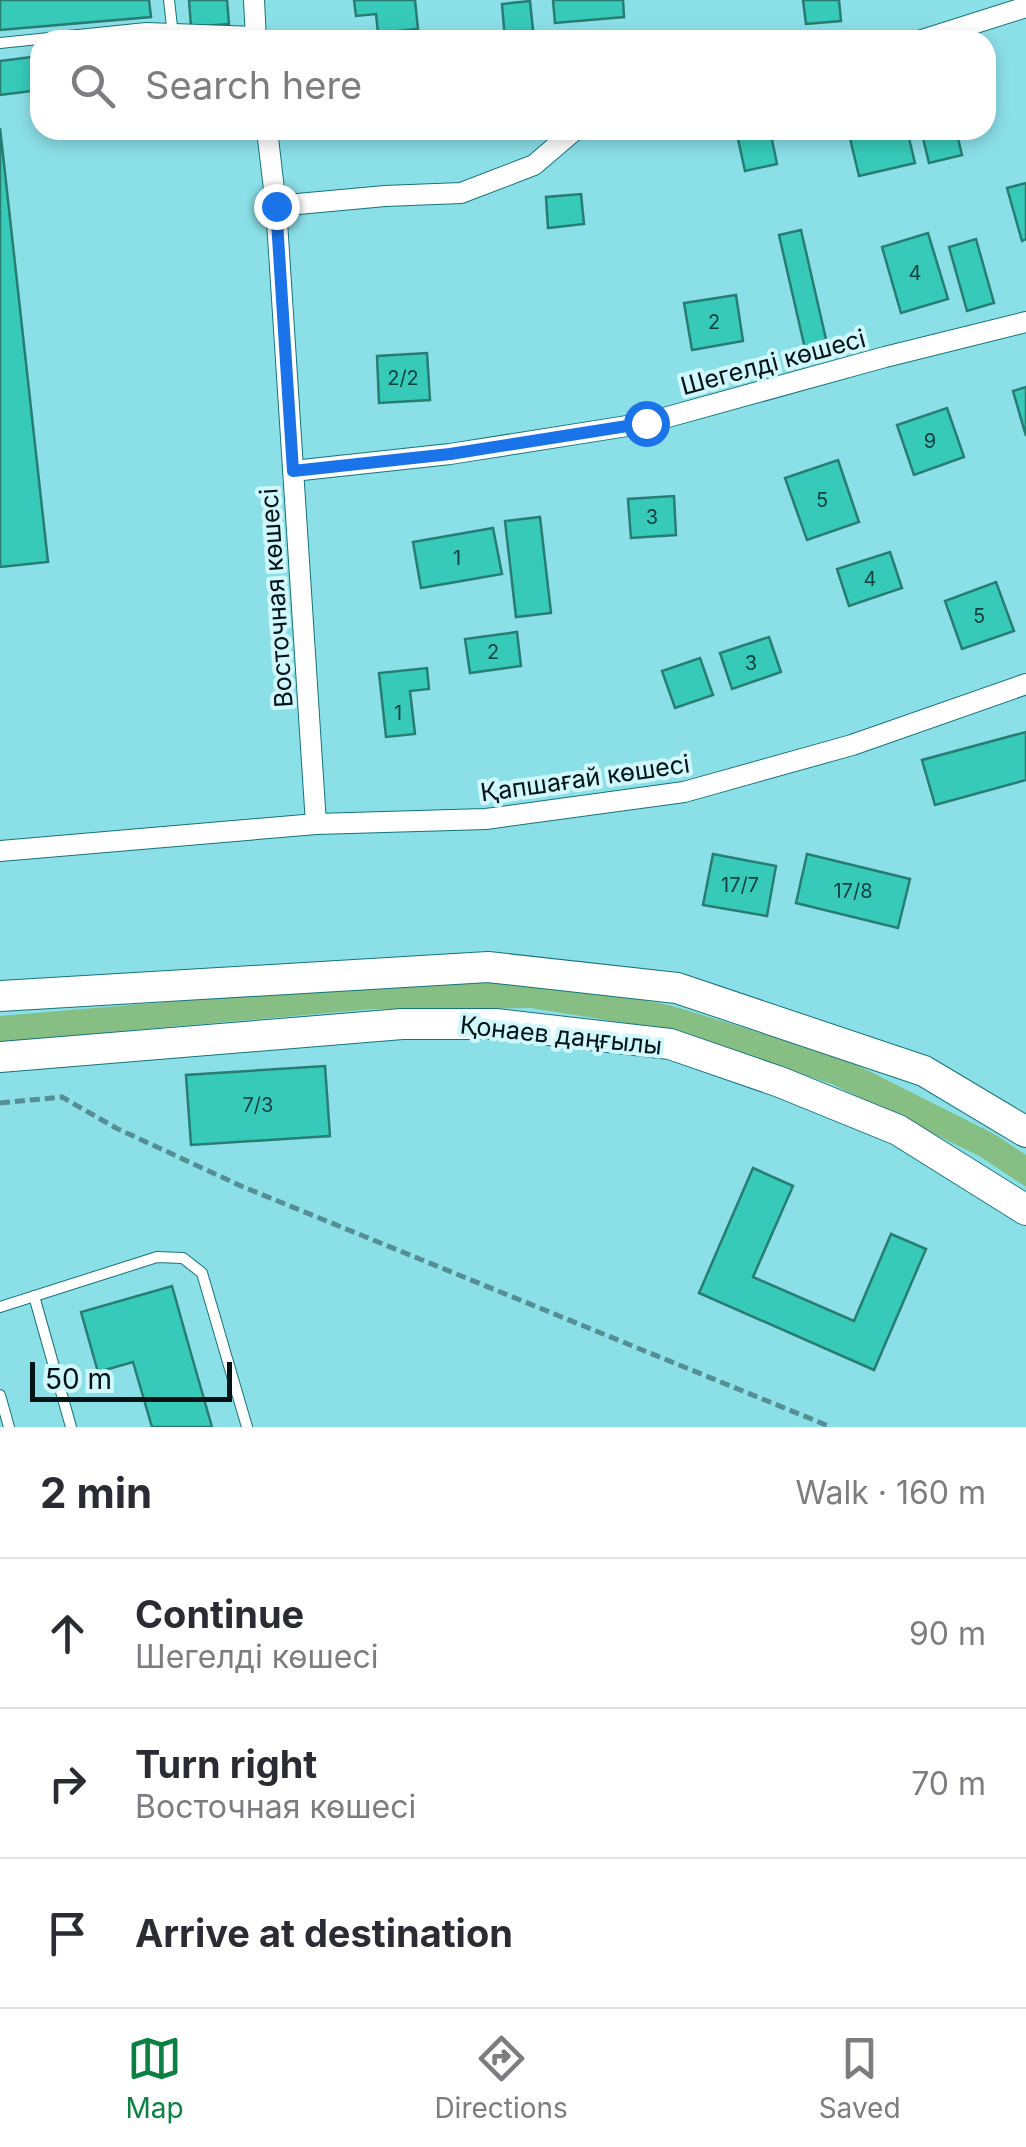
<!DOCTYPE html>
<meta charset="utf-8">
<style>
body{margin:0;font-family:Inter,sans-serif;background:#f2f2f3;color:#2b2b33}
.scale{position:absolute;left:30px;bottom:25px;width:202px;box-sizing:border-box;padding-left:10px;border:5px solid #001417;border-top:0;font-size:28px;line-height:35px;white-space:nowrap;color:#001417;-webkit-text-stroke:8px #d0f8fc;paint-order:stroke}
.stop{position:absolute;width:30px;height:30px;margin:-22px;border:8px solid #1a73e8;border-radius:50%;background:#fff}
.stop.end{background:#1a73e8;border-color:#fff;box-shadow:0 2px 10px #0008}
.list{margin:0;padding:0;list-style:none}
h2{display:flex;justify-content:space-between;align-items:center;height:130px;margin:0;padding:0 40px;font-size:42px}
h2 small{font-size:32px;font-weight:400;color:#7c7c81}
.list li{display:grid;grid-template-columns:65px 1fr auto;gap:30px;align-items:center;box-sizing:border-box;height:150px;padding:0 40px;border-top:2px solid #e1e1e2}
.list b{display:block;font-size:38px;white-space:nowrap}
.list p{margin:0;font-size:32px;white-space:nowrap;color:#7c7c81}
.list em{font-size:32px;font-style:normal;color:#7c7c81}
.icon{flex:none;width:55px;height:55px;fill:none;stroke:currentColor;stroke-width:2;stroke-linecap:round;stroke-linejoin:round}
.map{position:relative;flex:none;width:1026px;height:1427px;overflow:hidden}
.search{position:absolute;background:#fff;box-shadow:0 5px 15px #0003;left:30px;right:30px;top:30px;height:110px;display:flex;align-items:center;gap:25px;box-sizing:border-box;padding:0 35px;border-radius:30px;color:#7c7c81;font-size:38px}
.sheet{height:580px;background:#fff}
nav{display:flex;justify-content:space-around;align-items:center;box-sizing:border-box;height:140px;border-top:2px solid #e1e1e2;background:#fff;font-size:28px;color:#7c7c81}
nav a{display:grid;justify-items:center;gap:5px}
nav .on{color:#0b8043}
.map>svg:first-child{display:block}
</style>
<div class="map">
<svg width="1026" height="1427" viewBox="0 0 1026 1427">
<rect width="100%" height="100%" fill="#8bdfe7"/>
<path fill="#86be83" d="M 538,981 L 669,1005 L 841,1057 L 996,1135 L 1026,1155 L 1026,1187 L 981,1157 L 832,1084 L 669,1030 L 531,1008 L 373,1009 L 0,1042 L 0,1016 L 371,985 Z"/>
<g fill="#37cab9" stroke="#287d73" stroke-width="2.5">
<path d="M 0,0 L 149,0 L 151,17 L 0,30 Z"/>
<path d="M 189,0 L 227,0 L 229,24 L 191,27 Z"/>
<path d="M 354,0 L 415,0 L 418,29 L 378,33 L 376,14 L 356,16 Z"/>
<path d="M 553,0 L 623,0 L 624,17 L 555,23 Z"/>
<path d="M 803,0 L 839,0 L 841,21 L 806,24 Z"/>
<path d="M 530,1 L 534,40 L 505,40 L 502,4 Z"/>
<path d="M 40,56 L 40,90 L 0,95 L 0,61 Z"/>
<path d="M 0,128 L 48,562 L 0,567 Z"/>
<path d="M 736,130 L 770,130 L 777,164 L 745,171 Z"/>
<path d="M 848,130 L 907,130 L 915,163 L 859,176 Z"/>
<path d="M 921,130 L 956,130 L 962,155 L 929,163 Z"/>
<path d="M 1026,183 L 1026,239 L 1022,241 L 1007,188 Z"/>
<path d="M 581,194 L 584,224 L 548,228 L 546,197 Z"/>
<path d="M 801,230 L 828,348 L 806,353 L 779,235 Z"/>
<path d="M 928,233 L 948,299 L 901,313 L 882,247 Z"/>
<path d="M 976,239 L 994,303 L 967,311 L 949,247 Z"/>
<path d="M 736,295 L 743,341 L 692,350 L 684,303 Z"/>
<path d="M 427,353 L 430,400 L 379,403 L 377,356 Z"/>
<path d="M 1026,387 L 1026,436 L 1013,391 Z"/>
<path d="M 947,408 L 964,457 L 914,475 L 897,425 Z"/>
<path d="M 838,460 L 859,522 L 807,540 L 785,478 Z"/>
<path d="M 674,496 L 676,535 L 631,538 L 628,499 Z"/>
<path d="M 540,517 L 551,613 L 516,617 L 505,521 Z"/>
<path d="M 493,528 L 502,574 L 421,588 L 413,542 Z"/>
<path d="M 890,552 L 902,588 L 849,606 L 837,569 Z"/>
<path d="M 996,582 L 1014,631 L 962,649 L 945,601 Z"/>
<path d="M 517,632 L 521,666 L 470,673 L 465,639 Z"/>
<path d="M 769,637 L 781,672 L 732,689 L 720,653 Z"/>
<path d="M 700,658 L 713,695 L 675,708 L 662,671 Z"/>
<path d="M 427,668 L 429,689 L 410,691 L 415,734 L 386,737 L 379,673 Z"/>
<path d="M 1026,732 L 1026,780 L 935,805 L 922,760 Z"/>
<path d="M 713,854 L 776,866 L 767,916 L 703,905 Z"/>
<path d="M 807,854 L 910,879 L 898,928 L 796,903 Z"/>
<path d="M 325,1066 L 330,1136 L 191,1145 L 186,1075 Z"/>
<path d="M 753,1168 L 793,1186 L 753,1277 L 854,1321 L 891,1234 L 926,1249 L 874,1370 L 699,1293 Z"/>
<path d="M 172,1286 L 190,1350 L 212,1427 L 152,1427 L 133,1362 L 98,1372 L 81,1312 Z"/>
</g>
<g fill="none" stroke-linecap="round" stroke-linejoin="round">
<defs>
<g id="service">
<path d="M 169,0 L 172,27"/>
<path d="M 0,43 L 146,28 L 255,32"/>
<path d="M 34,1296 L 71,1427"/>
<path d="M 0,1307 L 157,1257 L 183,1258 L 202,1273 L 247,1427"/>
<path d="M 0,1395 L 9,1427"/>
</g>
<g id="minor">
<path d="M 254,0 L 256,40"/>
<path d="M 922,40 L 1026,7"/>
<path d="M 267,130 L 276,206 L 316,824"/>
<path d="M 276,206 L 385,196 L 461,193 L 534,165 L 575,130"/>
<path d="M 293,471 L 450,454 L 646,423 L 885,357 L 1026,322"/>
<path d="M 0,851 L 316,824 L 486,819 L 684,792 L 852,745 L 1026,684"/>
</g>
<g id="secondary">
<path d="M 0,996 L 488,967 L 677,988 L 924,1071 L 1026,1132"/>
<path d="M 0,1057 L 402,1024 L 496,1024 L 670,1044 L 780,1082 L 898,1130 L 1026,1210"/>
</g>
</defs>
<use href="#service" stroke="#15747c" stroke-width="12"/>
<use href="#minor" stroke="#15747c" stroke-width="22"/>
<use href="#secondary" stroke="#15747c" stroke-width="32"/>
<path stroke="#558f95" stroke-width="5" stroke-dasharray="10 5" stroke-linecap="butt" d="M 0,1103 L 62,1097 L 116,1128 L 241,1186 L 831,1427"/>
<use href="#service" stroke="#fff" stroke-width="10"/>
<use href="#minor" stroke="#fff" stroke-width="20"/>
<use href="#secondary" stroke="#fff" stroke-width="30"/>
</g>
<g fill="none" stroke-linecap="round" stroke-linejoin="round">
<path stroke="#1a73e8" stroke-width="12" d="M 276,206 L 293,471 L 450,454 L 646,423"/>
</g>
<g text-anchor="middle" stroke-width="8" stroke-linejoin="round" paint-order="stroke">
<g font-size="20" fill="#0e4240">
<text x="915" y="280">4</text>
<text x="714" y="329">2</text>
<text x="403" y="385">2/2</text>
<text x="930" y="448">9</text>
<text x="822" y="507">5</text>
<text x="652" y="524">3</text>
<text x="457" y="565">1</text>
<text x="870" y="586">4</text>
<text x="979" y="623">5</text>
<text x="493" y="659">2</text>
<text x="751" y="670">3</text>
<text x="398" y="720">1</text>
<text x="740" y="892">17/7</text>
<text x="853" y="898">17/8</text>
<text x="258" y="1112">7/3</text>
</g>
<g font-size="25" fill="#001417" stroke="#d0f8fc">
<text transform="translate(773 362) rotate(-15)" y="9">Шегелді көшесі</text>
<text transform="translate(276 598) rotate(-94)" y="9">Восточная көшесі</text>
<text transform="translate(585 778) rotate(-8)" y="9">Қапшағай көшесі</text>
<text transform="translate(561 1035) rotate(6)" y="9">Қонаев даңғылы</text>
</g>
</g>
</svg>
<div class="scale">50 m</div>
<div class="stop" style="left:646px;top:423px"></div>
<div class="stop end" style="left:276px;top:206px"></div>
<div class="search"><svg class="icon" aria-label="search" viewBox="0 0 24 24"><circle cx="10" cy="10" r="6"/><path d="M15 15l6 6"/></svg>Search here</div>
</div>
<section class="sheet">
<h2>2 min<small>Walk · 160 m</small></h2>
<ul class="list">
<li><svg class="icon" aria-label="ahead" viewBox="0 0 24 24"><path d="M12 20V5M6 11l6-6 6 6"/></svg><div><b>Continue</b><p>Шегелді көшесі</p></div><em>90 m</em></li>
<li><svg class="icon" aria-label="right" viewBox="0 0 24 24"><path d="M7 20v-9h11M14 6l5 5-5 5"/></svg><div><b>Turn right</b><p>Восточная көшесі</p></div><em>70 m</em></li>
<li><svg class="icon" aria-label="arrive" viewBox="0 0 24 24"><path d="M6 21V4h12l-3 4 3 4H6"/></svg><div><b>Arrive at destination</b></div></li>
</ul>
</section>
<nav>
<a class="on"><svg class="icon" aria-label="map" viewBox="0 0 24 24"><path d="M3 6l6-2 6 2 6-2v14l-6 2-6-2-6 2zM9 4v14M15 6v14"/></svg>Map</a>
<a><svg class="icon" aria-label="directions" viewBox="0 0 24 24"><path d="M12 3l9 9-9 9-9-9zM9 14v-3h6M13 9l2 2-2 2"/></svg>Directions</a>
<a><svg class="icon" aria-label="saved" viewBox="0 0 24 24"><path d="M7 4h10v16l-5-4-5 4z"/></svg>Saved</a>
</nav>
